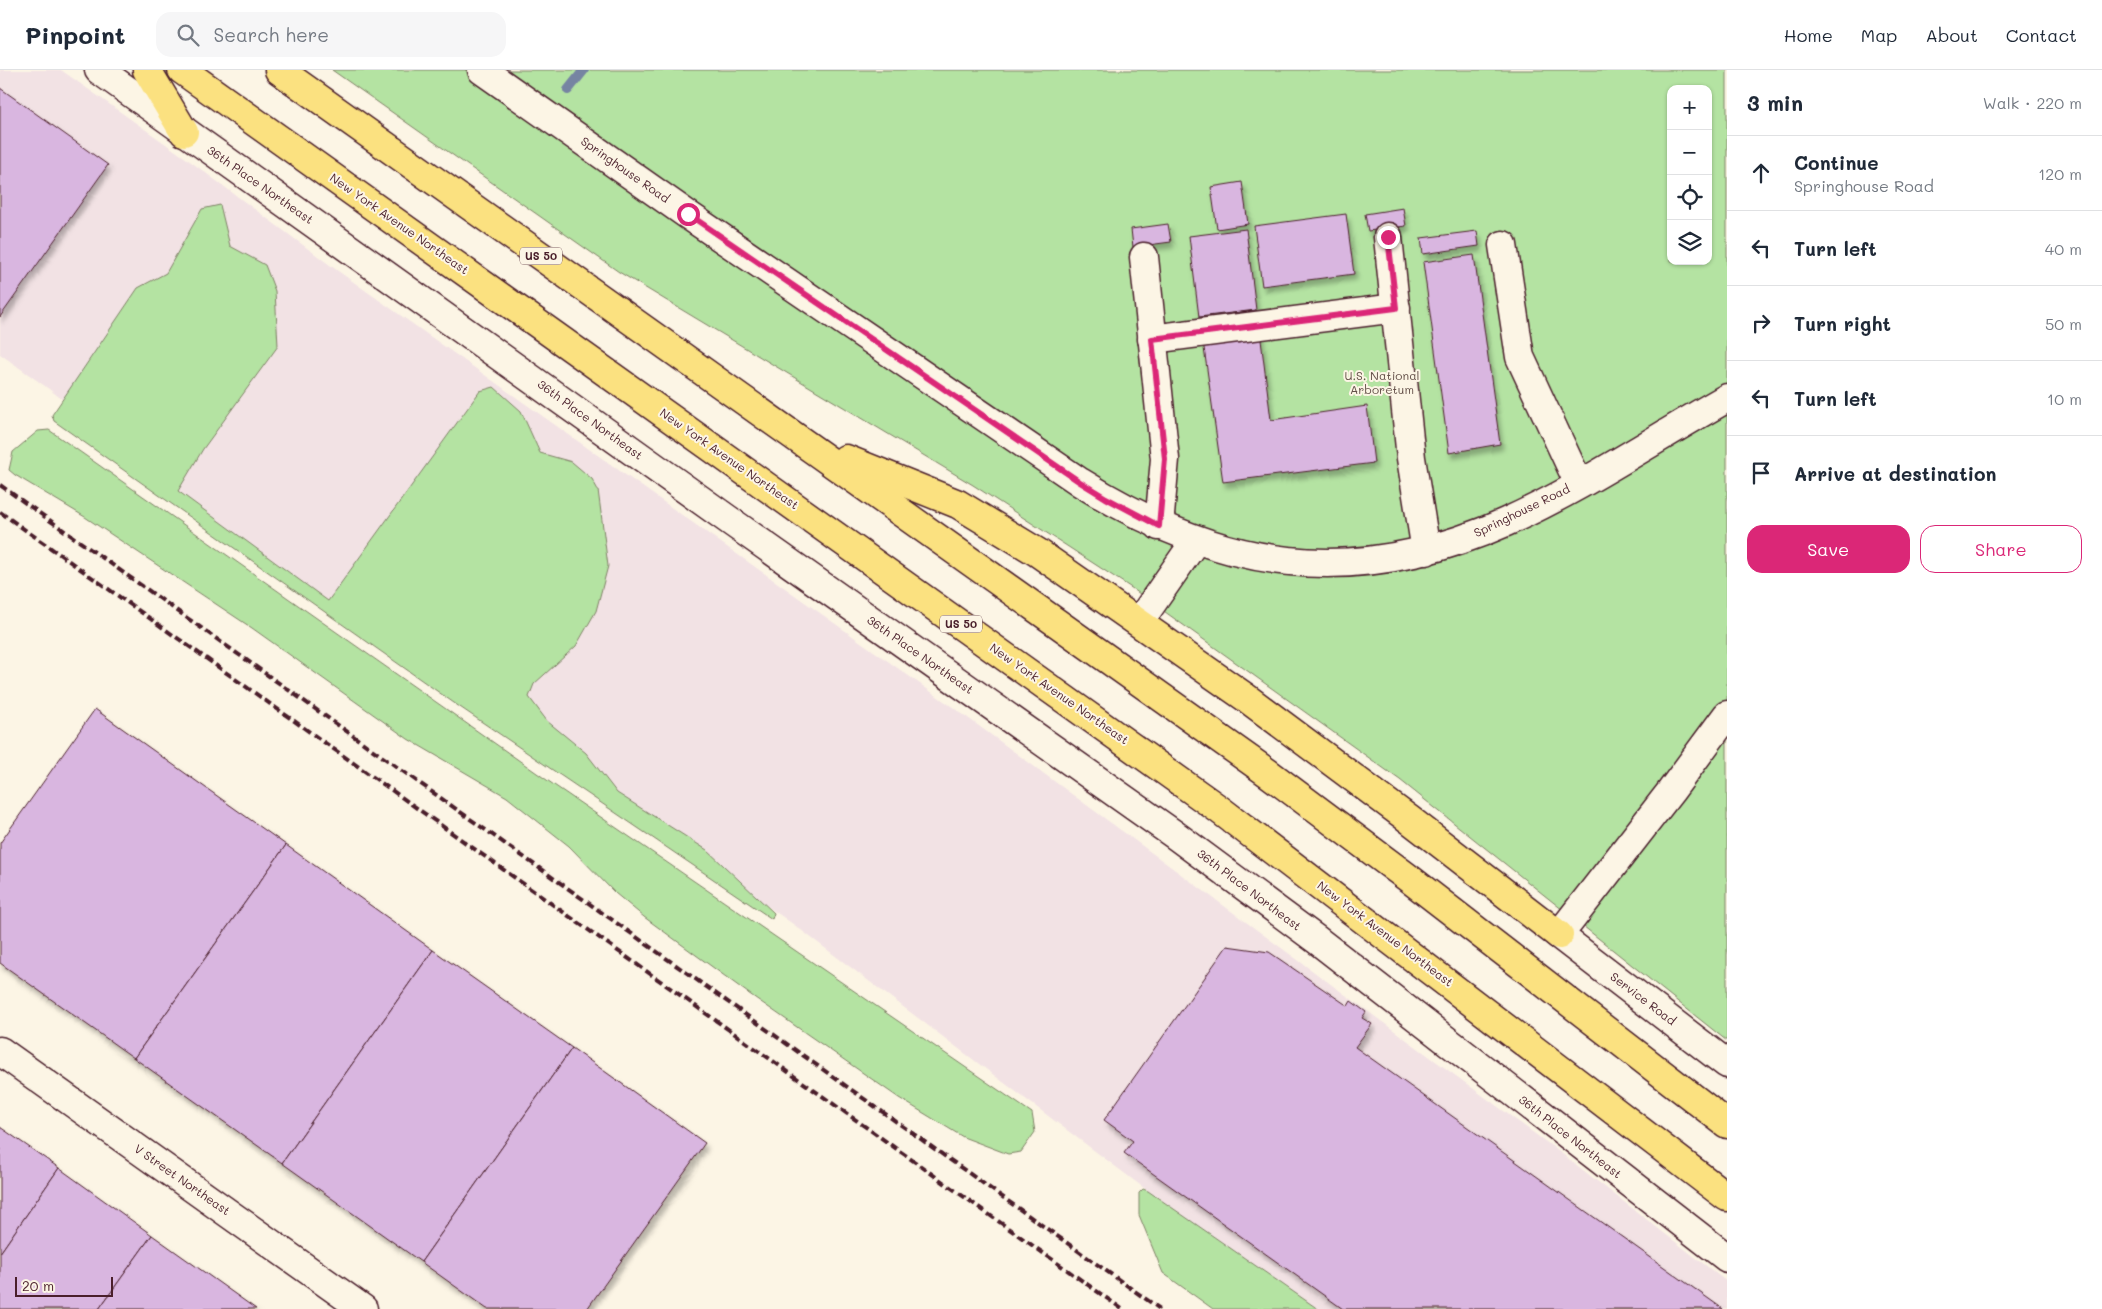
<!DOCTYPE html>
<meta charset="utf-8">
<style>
body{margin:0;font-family:Mali,sans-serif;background:#f6f6f7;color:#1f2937}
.controls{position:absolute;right:15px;top:15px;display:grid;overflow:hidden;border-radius:10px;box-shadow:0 1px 4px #0004}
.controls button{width:45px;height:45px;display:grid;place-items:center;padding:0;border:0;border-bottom:1px solid #e0e1e3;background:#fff;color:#1f2937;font:25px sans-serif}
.scale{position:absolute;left:15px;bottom:12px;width:98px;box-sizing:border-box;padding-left:5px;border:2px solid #4a1f2b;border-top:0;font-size:14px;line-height:18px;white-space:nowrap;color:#4a1f2b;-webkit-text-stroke:4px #fcf5e5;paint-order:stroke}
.stop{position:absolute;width:15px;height:15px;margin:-11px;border:4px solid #db2777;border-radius:50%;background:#fff}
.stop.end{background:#db2777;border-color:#fff;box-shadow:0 1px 5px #0008}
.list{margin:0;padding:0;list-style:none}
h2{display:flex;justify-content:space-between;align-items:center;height:65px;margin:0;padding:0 20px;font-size:21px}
h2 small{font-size:16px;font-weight:400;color:#747a83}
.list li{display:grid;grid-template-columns:32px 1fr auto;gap:15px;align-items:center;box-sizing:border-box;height:75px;padding:0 20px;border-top:1px solid #e0e1e3}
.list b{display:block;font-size:19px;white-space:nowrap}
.list p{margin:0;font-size:16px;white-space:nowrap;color:#747a83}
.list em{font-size:16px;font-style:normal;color:#747a83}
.actions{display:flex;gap:10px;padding:15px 20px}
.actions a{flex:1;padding:11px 0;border:1px solid #db2777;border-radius:15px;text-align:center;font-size:18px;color:#db2777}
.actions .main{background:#db2777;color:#fff}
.icon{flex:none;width:28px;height:28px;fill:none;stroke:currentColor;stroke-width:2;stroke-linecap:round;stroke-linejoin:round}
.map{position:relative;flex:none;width:1727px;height:1239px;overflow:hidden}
header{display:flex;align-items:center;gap:30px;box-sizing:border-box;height:70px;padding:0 25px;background:#fff;border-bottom:1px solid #e0e1e3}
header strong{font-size:24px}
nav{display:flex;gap:28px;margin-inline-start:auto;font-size:18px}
.search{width:350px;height:45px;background:#f6f6f7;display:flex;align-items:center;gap:12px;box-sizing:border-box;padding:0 18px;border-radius:15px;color:#747a83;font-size:19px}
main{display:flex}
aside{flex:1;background:#fff}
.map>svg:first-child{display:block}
</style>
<header>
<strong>Pinpoint</strong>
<div class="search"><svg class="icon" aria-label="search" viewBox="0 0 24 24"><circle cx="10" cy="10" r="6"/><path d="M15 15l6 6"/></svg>Search here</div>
<nav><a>Home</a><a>Map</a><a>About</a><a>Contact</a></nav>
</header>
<main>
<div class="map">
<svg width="1727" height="1239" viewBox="0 0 1727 1239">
<defs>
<filter id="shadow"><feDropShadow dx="3" dy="5.5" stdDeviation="2.5" flood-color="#0004"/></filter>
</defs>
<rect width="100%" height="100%" fill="#fcf5e5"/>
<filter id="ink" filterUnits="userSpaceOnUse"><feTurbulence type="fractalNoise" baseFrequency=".02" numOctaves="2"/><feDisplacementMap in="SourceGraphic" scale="10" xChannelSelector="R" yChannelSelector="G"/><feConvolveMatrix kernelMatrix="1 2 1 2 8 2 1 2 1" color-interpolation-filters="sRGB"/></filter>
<g filter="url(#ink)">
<path fill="#f2e2e4" d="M 0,0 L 61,0 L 187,89 L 338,201 L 968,648 L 1561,1083 L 1727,1212 L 1727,1239 L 1318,1239 L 1148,1121 L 793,854 L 328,531 L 189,429 L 49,319 L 0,284 Z"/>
<g fill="#b4e3a2" stroke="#7f8166" fill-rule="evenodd">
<path d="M 332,0 L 1727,0 L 1727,971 L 1400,710 L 1133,519 L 973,415 L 619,202 ZM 1671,19 L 1708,19 L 1708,191 L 1671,191 Z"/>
<path d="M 220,135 L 230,176 L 265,195 L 275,221 L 278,276 L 203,379 L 178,421 L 328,531 L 480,321 L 494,317 L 521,341 L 540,383 L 572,392 L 592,409 L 598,420 L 608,496 L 596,541 L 576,576 L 534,614 L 529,627 L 547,651 L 586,683 L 617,723 L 707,780 L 774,843 L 772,849 L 454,633 L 54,351 L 52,345 L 138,218 L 166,203 L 202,139 Z"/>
<path d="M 49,360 L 554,715 L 1032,1043 L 1035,1062 L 1021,1082 L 1008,1084 L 963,1067 L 899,1028 L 748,923 L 644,847 L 615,823 L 569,776 L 507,727 L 408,669 L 252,558 L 85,447 L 15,405 L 9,400 L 13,382 L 38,361 Z"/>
<path d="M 1143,1119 L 1148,1121 L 1318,1239 L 1213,1239 L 1163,1203 L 1139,1145 L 1139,1123 Z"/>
</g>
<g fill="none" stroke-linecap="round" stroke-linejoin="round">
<path stroke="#7684a2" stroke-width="10" d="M 568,20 L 584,0"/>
</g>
<g fill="#d9b6e0" stroke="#4a1f2b" filter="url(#shadow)">
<path d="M 0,18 L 108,95 L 0,247 Z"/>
<path d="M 1242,112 L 1248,154 L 1217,159 L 1211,117 Z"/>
<path d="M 1403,138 L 1406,156 L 1368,161 L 1365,144 Z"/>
<path d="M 1346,144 L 1354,204 L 1262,216 L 1254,156 Z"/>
<path d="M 1168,154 L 1171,172 L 1133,177 L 1131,159 Z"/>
<path d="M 1246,159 L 1256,240 L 1199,247 L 1189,166 Z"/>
<path d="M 1477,161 L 1479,176 L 1423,184 L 1421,168 Z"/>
<path d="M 1474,185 L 1500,374 L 1449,383 L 1423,192 Z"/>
<path d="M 1260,262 L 1271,350 L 1367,336 L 1374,393 L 1223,412 L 1203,271 Z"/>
<path d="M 95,639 L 286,775 L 134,988 L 0,893 L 0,773 Z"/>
<path d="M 286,775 L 433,880 L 282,1093 L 134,988 Z"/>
<path d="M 1227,876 L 1269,882 L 1348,936 L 1351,931 L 1366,942 L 1362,948 L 1372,954 L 1355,977 L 1723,1239 L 1343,1239 L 1124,1083 L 1133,1071 L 1104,1050 Z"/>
<path d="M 433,880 L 572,978 L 421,1192 L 282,1093 Z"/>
<path d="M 572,978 L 705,1073 L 587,1239 L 487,1239 L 421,1192 Z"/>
<path d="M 0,1057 L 59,1098 L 0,1183 Z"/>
<path d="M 59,1098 L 152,1165 L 99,1239 L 0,1239 L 0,1183 Z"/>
<path d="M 152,1165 L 256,1239 L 99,1239 Z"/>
</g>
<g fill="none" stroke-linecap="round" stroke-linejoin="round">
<defs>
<g id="minor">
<path d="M 99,0 L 733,453 L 1175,765 L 1317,870 L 1727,1188"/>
<path d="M 482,0 L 688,145 L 1080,412 C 1221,500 1351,521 1506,452 C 1582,418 1654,369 1727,328"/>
<path d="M 1388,167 L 1411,388 L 1426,481"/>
<path d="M 1503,175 L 1520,287 L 1579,414"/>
<path d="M 1144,187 L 1165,389 L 1159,456"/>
<path d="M 1152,269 L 1396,238"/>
<path d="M 1139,552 L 1196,470"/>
<path d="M 1727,645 L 1671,721 L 1559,865 L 1727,994"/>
<path d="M 0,981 L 363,1239"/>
</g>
<g id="highway">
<path d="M 147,0 L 184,62"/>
<path d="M 182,0 L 1220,740 L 1727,1127"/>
<path d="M 279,0 L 1268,703 L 1411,810 L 1727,1054"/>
<path d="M 846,389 L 958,434 L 1037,482 L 1245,627 L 1410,750 L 1559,865"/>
</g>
</defs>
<use href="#minor" stroke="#4a1f2b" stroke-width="31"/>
<use href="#highway" stroke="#4a1f2b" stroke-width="31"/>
<use href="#minor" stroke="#fcf5e5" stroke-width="28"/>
<use href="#highway" stroke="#fbe180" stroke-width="28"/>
<g stroke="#4a1f2b" stroke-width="4" stroke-dasharray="8 4" stroke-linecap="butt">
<path d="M 0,415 L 1160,1239"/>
<path d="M 0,442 L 1122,1239"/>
</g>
</g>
</g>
<g fill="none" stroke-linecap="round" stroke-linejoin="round" filter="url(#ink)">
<path stroke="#db2777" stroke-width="6" d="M 688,144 L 1080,412 L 1106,428 L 1159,456 L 1165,389 L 1152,269 L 1396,238 L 1388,167"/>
</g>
<g text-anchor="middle" stroke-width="4" stroke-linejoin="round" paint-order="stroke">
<g fill="#fcf5e5" stroke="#7f5f63" stroke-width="1">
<rect x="520" y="177.5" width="42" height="17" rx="4"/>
<rect x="940" y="545.5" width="42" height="17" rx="4"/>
</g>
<g font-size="11" font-weight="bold" fill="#4a1f2b">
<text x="541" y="190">US 50</text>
<text x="961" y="558">US 50</text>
</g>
<g font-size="12" fill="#4a1f2b" stroke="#fcf5e5">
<text transform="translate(625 100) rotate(35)" y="4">Springhouse Road</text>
<text transform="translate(260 115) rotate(35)" y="4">36th Place Northeast</text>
<text transform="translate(399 154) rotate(35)" y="4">New York Avenue Northeast</text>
<text transform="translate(590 350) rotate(36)" y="4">36th Place Northeast</text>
<text transform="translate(729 389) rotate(35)" y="4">New York Avenue Northeast</text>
<text transform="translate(1522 441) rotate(-26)" y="4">Springhouse Road</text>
<text transform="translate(920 585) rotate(35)" y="4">36th Place Northeast</text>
<text transform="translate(1059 624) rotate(35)" y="4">New York Avenue Northeast</text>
<text transform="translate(1249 820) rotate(37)" y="4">36th Place Northeast</text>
<text transform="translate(1385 864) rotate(37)" y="4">New York Avenue Northeast</text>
<text transform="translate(1643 929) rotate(37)" y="4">Service Road</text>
<text transform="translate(1570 1067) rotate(38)" y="4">36th Place Northeast</text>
<text transform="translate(182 1110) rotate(35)" y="4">V Street Northeast</text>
</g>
<g font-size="12" fill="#645049" stroke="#fcf5e5">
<text x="1382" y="310">U.S. National<tspan x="1382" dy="14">Arboretum</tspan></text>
</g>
</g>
</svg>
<div class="controls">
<button>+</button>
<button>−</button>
<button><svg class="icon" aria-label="locate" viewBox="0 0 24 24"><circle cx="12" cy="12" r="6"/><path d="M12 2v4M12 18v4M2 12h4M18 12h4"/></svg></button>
<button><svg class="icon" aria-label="layers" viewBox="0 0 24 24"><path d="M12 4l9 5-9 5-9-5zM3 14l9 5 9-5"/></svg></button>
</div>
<div class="scale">20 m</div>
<div class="stop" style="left:688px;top:144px"></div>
<div class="stop end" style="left:1388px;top:167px"></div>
</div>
<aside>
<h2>3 min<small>Walk · 220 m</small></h2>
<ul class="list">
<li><svg class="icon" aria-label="ahead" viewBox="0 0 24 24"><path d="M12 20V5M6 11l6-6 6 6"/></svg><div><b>Continue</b><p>Springhouse Road</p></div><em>120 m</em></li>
<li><svg class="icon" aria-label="left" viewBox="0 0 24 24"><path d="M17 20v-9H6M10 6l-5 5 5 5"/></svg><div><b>Turn left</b></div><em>40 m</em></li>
<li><svg class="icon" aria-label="right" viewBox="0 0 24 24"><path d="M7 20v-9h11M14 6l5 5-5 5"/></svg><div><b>Turn right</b></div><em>50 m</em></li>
<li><svg class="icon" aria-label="left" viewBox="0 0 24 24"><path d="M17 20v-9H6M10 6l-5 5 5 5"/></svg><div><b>Turn left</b></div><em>10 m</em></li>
<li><svg class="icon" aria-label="arrive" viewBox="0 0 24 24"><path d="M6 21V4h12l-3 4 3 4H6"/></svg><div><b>Arrive at destination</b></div></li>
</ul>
<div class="actions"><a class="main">Save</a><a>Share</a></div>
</aside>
</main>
